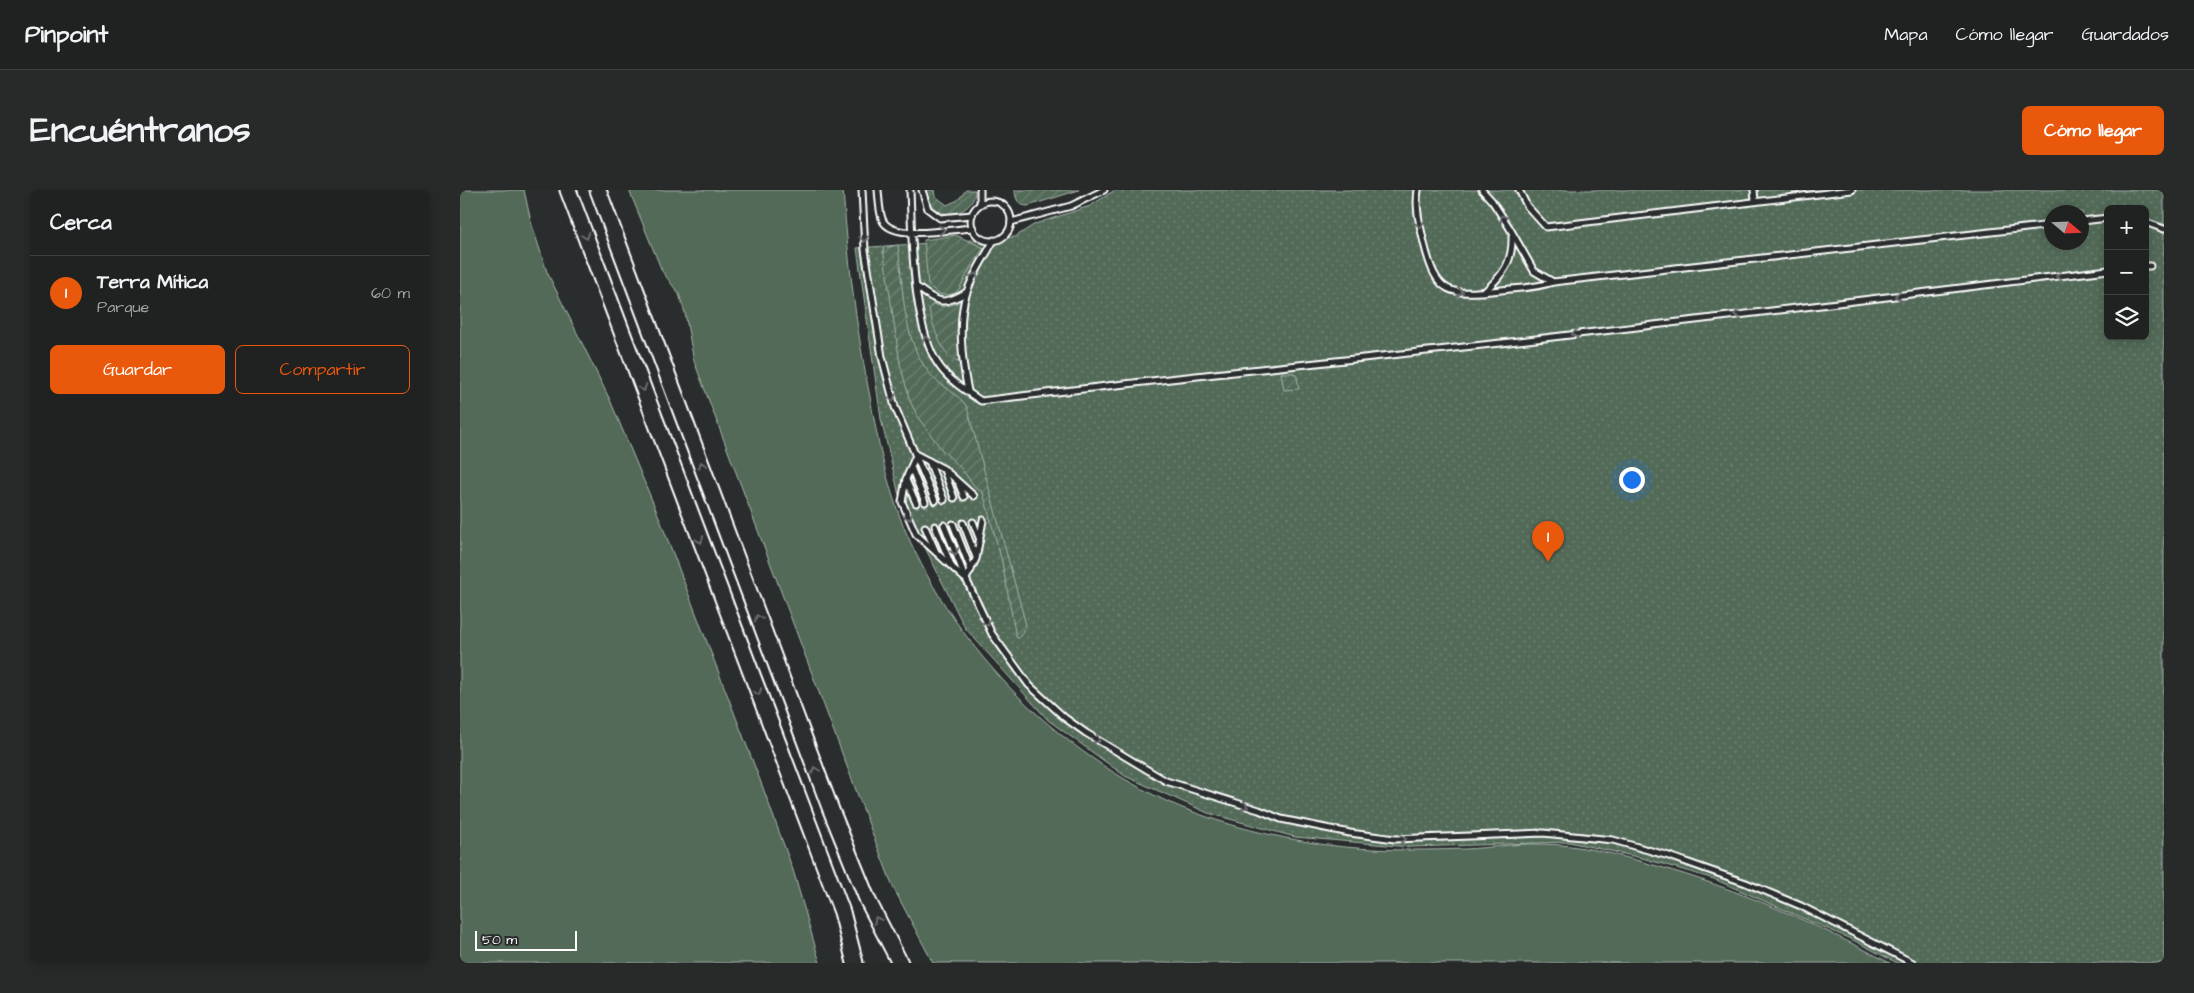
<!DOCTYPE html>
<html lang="es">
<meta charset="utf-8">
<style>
body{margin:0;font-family:"Architects Daughter",sans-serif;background:#282a2a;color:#f1f3f6}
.controls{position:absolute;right:15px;top:15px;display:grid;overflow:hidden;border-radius:8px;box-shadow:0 2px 12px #0003}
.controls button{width:45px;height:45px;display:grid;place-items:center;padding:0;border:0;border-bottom:1px solid #3d3f40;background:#202222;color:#f1f3f6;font:25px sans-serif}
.compass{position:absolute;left:1584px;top:15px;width:45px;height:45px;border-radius:50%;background:#202222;box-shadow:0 2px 12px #0003;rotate:109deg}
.scale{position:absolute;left:15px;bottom:12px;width:102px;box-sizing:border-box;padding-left:5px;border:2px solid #fff;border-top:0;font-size:14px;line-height:18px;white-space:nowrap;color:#fff;-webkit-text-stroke:4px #2a2d2e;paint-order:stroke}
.you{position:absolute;left:1171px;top:289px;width:18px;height:18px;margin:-12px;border:4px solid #fff;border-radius:50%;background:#1a73e8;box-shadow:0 0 0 8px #1a73e833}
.badge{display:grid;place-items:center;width:32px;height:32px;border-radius:50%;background:#ea580c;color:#fff;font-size:16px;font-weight:700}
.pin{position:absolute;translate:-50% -41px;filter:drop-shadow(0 1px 2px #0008)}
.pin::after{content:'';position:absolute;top:26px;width:18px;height:15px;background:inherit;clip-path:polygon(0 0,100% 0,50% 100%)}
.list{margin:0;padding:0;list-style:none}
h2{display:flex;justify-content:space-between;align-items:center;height:65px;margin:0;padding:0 20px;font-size:21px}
h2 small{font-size:16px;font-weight:400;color:#a2a4a5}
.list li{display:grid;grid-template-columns:32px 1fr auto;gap:15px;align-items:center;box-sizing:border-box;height:75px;padding:0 20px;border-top:1px solid #3d3f40}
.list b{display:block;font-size:19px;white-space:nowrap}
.list p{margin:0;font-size:16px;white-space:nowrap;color:#a2a4a5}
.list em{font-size:16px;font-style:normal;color:#a2a4a5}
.actions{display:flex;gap:10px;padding:15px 20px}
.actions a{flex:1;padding:11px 0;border:1px solid #ea580c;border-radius:8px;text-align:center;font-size:18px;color:#ea580c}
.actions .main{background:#ea580c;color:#fff}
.icon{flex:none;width:28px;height:28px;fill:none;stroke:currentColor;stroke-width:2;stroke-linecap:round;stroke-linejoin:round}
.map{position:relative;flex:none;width:1704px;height:773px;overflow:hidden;border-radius:8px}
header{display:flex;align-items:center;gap:30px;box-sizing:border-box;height:70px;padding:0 25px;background:#202222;border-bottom:1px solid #3d3f40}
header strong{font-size:24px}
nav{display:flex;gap:28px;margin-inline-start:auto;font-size:18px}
.intro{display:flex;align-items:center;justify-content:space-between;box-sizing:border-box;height:120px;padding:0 30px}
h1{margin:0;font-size:35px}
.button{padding:12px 22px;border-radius:8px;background:#ea580c;color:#fff;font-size:18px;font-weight:700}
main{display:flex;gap:30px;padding:0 30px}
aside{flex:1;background:#202222;border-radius:8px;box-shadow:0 2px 12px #0003}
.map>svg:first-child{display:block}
</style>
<header>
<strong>Pinpoint</strong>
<nav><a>Mapa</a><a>Cómo llegar</a><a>Guardados</a></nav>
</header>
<div class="intro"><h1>Encuéntranos</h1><a class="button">Cómo llegar</a></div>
<main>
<aside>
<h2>Cerca<small></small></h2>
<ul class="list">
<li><span class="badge">1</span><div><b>Terra Mítica</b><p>Parque</p></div><em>60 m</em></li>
</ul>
<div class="actions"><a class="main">Guardar</a><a>Compartir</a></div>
</aside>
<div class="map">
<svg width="1704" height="773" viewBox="0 0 1704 773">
<defs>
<pattern id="park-dots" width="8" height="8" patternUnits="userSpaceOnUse" patternTransform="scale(1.25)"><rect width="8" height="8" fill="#526b58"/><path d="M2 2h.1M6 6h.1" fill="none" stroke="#6c8171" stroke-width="1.8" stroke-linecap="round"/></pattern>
<pattern id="garden-furrows" width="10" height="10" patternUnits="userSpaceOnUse" patternTransform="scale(1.25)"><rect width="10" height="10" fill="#526b58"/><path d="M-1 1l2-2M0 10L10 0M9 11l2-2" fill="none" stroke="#6c8171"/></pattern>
</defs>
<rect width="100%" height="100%" fill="#2a2d2e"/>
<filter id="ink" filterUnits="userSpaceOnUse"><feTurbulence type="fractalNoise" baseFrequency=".02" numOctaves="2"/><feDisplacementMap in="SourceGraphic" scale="10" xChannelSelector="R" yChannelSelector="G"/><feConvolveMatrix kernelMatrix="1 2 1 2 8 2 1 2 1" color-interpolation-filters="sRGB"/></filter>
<g filter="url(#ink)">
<g fill="#526b58" stroke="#a8b5ac">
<path d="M 0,0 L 64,0 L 71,32 L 87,82 L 150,210 L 199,327 L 303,598 L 333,680 L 360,773 L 0,773 Z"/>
<path d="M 169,0 L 383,0 C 388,70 396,138 410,207 C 417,248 426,290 441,330 C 490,452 588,555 706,611 C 749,630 796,643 842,651 C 895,661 951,661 1005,659 C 1030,658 1055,653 1080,654 C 1120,654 1158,665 1197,676 C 1281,700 1352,732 1430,773 L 473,773 L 433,697 L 408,632 L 234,171 L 225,123 L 219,104 L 202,81 Z"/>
</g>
<path fill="url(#park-dots)" stroke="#a8b5ac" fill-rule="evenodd" d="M 655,0 L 1704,0 L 1704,773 L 1437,773 L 1395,751 L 1254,689 L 1182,668 L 1109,652 L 950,657 L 835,647 L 748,623 L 665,586 L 588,530 L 505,438 L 439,305 L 421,229 L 397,58 L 555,47 L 575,34 L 630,16 ZM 1648,19 L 1685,19 L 1685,146 L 1648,146 ZM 1592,22 L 1622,22 L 1622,52 L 1592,52 Z"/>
<g fill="url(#garden-furrows)" stroke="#a8b5ac">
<path d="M 466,0 L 474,0 L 475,6 L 487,15 L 498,10 L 506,0 L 515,0 C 515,27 470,36 466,0 Z"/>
<path d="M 555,0 L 619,0 L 568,16 C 559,16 555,9 555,0 Z"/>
<path d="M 496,45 L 524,58 L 513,73 L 499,99 L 495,103 L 488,105 L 479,104 L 468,95 L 464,50 Z"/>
<path d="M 438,55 C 443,97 442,150 470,184 C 481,197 498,203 507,217 L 566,435 L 559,448 L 556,447 L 542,372 L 523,302 L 516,298 L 500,277 L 482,260 L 459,229 L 450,211 L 440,174 L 423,58 Z"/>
<path d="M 501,111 L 498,132 L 500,166 L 497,172 C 482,166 472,134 469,119 L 473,114 C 484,118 491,116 501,111 Z"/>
<path d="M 821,183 L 834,183 L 837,187 L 839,199 L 824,200 Z"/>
</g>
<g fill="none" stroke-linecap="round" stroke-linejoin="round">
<defs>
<g id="service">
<path d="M 402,0 L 405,60 L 422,167 L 435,217 L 475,311"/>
<path d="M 418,0 C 419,9 419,23 423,31 C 434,51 492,39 513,38"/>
<path d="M 450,0 C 452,47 452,139 480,177 C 490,191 506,201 521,211 C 705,188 891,170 1076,149 C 1267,127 1457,103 1648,80"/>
<path d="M 462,0 L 468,19 L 480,28 L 512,25"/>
<path d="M 520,0 L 520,14"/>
<path d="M 958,0 C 955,19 960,35 964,53 C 977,107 990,105 1041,100 C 1059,98 1076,98 1093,92 L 1592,35"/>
<path d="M 1022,0 L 1032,11 L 1049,37 L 1074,81 L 1093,92"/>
<path d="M 1059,0 L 1067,16 L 1086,37 L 1392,0"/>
<path d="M 1294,0 L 1295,11"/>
<circle cx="531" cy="31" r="20"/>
<path d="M 1622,31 L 1648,28"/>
<path d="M 551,32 L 611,16 L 644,0"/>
<path d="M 1685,32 L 1704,39"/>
<path d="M 1685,76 L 1690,76"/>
<path d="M 457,97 C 477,113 484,116 507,102"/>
<path d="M 1024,102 C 1043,85 1053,72 1052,46"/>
<path d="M 508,201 C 502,173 497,129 507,102 C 513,84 525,67 534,50"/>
<path d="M 456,265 L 446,289 L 442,312 L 456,344 L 504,388"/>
<path d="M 457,265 L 484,279 L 514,306"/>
<path d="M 469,271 L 484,310"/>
<path d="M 451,277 L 465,312"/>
<path d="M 484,280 L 494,308"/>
<path d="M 446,290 L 456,313"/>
<path d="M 499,295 L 504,307"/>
<path d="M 513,332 L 520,350"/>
<path d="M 503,333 L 516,367"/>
<path d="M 493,334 L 511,380"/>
<path d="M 484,335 L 506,389 L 532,444 L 569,495 L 605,528 L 626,543 L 706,591 L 799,620 L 821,629 L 890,643 L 935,649 L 1083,643 L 1153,650 L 1209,666 L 1286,693 L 1341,716 L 1453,773"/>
<path d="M 475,336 L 491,375"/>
<path d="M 465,337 L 476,362"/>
<path d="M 506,389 L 516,369 L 523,330"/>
</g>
<g id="secondary">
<path d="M 108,0 L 382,722 L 395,773"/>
<path d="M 138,0 L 371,620 L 408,711 L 440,773"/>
</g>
</defs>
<use href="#service" stroke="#fff" stroke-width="9"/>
<use href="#secondary" stroke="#fff" stroke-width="19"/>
<use href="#service" stroke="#2a2d2e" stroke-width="5"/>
<use href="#secondary" stroke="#2a2d2e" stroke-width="15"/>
</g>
<defs><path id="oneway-chevron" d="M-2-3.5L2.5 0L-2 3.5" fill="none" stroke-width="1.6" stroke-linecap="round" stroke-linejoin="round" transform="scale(1.25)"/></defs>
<g stroke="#6a6c6d">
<use href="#oneway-chevron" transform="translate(1043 28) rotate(-123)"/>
<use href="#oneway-chevron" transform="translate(960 35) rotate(77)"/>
<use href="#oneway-chevron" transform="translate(482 40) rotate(-4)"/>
<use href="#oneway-chevron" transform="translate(126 46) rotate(69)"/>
<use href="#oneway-chevron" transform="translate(404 49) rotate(87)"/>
<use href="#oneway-chevron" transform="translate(515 86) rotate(-63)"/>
<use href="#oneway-chevron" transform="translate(1599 86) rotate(173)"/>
<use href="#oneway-chevron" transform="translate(1000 102) rotate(8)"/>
<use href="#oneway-chevron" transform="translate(1438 106) rotate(174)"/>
<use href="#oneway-chevron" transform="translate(1277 124) rotate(173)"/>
<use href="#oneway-chevron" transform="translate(1115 144) rotate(174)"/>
<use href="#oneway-chevron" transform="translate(466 149) rotate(-106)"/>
<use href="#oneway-chevron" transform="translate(183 198) rotate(69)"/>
<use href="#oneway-chevron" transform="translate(432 208) rotate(75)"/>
<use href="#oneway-chevron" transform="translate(242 275) rotate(-110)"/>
<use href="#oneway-chevron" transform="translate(449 327) rotate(66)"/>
<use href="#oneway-chevron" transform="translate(240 350) rotate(69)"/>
<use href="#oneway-chevron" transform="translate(495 362) rotate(68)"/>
<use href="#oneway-chevron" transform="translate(298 428) rotate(-111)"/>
<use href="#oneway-chevron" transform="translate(527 433) rotate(65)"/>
<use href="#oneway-chevron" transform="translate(298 502) rotate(69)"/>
<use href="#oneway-chevron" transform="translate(637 550) rotate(31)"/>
<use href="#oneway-chevron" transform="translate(355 580) rotate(-111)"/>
<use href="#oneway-chevron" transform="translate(785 616) rotate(18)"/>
<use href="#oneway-chevron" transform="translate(943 649) rotate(-2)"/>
<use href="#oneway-chevron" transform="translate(417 730) rotate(-117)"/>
</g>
</g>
</svg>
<div class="controls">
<button>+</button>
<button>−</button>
<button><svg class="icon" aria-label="layers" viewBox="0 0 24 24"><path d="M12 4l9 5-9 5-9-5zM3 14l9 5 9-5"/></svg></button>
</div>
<svg class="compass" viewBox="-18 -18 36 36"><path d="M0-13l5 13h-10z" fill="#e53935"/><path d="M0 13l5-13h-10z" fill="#a2a4a5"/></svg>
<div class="scale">50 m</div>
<div class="you"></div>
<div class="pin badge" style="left:1088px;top:372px">1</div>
</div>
</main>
